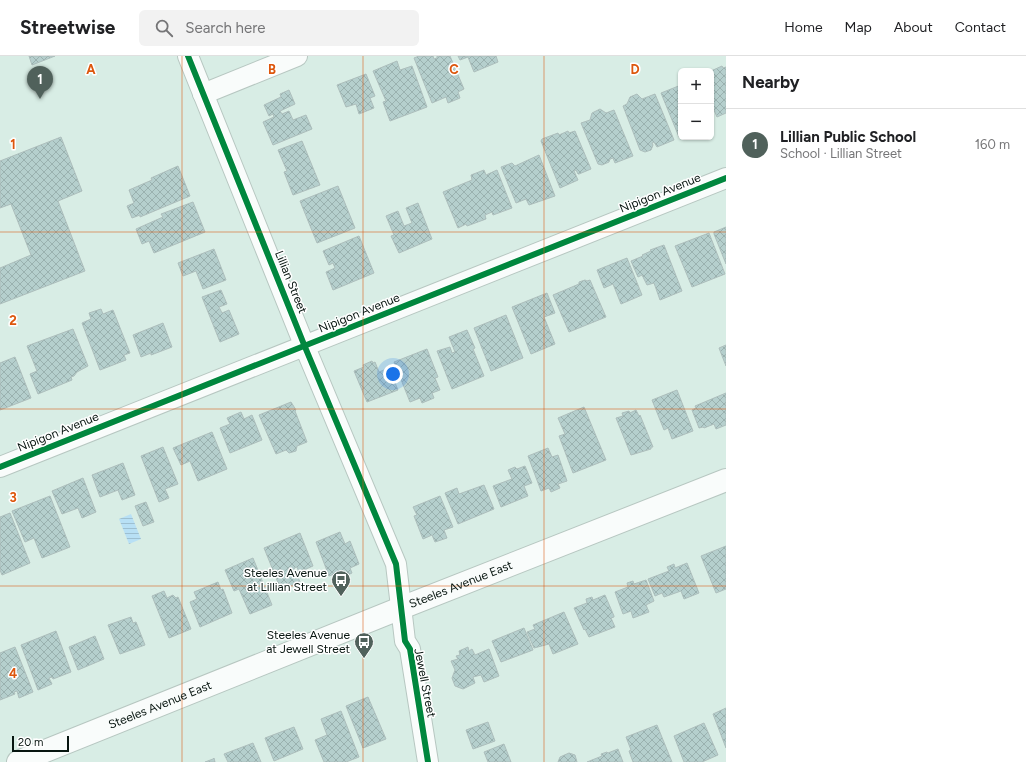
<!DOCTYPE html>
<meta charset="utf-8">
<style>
body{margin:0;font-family:Figtree,sans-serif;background:#f2f2f2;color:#202124}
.controls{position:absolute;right:12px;top:12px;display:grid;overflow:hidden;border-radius:6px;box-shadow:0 1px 3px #0004}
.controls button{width:36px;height:36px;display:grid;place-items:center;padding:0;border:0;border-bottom:1px solid #e0e0e0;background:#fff;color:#202124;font:20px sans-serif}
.scale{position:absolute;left:12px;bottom:10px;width:57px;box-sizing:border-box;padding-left:4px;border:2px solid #071510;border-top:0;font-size:11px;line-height:14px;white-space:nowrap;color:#071510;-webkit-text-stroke:3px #fff;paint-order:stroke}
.you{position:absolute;left:393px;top:318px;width:14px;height:14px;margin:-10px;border:3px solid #fff;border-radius:50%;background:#1a73e8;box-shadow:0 0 0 6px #1a73e833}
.badge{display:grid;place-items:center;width:26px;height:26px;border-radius:50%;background:#50615b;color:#fff;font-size:13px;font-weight:700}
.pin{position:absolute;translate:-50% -33px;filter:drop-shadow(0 1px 2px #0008)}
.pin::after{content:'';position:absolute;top:21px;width:14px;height:12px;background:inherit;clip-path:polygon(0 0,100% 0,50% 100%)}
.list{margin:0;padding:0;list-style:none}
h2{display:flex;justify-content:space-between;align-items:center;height:52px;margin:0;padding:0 16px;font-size:17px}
h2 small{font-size:13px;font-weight:400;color:#757577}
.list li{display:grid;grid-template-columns:26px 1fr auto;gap:12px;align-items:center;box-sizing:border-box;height:72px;padding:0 16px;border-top:1px solid #e0e0e0}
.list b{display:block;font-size:15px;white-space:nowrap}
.list p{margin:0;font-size:13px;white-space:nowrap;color:#757577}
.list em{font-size:13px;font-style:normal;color:#757577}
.icon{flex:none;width:22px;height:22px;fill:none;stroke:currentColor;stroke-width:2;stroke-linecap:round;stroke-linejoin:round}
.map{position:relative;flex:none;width:726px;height:706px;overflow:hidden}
header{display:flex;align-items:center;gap:24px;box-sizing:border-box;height:56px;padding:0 20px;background:#fff;border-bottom:1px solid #e0e0e0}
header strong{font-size:19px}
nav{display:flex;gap:22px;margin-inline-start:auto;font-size:14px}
.search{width:280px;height:36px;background:#f2f2f2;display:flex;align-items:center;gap:10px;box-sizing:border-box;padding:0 14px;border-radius:6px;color:#757577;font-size:15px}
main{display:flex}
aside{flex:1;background:#fff}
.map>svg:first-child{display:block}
</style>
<header>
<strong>Streetwise</strong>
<div class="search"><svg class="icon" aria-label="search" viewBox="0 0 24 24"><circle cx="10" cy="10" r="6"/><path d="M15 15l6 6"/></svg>Search here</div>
<nav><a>Home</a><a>Map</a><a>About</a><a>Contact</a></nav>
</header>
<main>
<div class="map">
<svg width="726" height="706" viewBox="0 0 726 706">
<defs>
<pattern id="water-rules" width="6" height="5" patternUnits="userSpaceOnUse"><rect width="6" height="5" fill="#b8e0f5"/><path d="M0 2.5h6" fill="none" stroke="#9dbfd1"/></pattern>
<pattern id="building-cross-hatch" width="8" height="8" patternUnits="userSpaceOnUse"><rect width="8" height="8" fill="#b5cfcd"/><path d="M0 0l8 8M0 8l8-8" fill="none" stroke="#9ab1af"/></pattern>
</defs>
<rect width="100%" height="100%" fill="#d8ede5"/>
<path fill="url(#water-rules)" d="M 131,458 L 141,483 L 129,488 L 119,463 Z"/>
<g fill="url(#building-cross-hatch)" stroke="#adbebc">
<path d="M 29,0 L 55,0 L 32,9 Z"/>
<path d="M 419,0 L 433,0 L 434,3 L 437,2 L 437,0 L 450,0 L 464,33 L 458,36 L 460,42 L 448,47 L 446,41 L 432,47 L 414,2 Z"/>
<path d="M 458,0 L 496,0 L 498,6 L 474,16 L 468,1 L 460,4 Z"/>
<path d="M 397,5 L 400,14 L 412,10 L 427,51 L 390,65 L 383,46 L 386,45 L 373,15 Z"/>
<path d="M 722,10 L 723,12 L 726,11 L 726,57 L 717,61 L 711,47 L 711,15 Z"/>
<path d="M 366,18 L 375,40 L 370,42 L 374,52 L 359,58 L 356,48 L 346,51 L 337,29 Z"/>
<path d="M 681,29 L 681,80 L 679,81 L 661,37 Z"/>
<path d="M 289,34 L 295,48 L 280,55 L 282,58 L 289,55 L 293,64 L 306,59 L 312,73 L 273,89 L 263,66 L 274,61 L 273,58 L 269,60 L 264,49 L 281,41 L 280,38 Z"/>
<path d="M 637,38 L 642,43 L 655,38 L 674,84 L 657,91 L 654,86 L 652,87 L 653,89 L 651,94 L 645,96 L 640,94 L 623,50 L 627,48 L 630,41 Z"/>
<path d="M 600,53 L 606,57 L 614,54 L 633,100 L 615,107 L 613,102 L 610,103 L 609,106 L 602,109 L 598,108 L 581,67 L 590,64 L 592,57 Z"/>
<path d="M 568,75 L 569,77 L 575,75 L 591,113 L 579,118 L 578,118 L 576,114 L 574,115 L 578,124 L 560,132 L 541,85 L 542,83 L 558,77 L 559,79 Z"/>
<path d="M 61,81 L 82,135 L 58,145 L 85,215 L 0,248 L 0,212 L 31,199 L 11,148 L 0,152 L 0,105 Z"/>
<path d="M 302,85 L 320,129 L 293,139 L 284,116 L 287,115 L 278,94 Z"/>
<path d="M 539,99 L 555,140 L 529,149 L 526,143 L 516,147 L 501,111 L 512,107 L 515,110 Z"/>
<path d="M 178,110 L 190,140 L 140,161 L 140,159 L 132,162 L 127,150 L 134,147 L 129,134 L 152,124 L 151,122 Z"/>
<path d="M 484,114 L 486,119 L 497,114 L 512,152 L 493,159 L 492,156 L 485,159 L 486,163 L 467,170 L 466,168 L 458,172 L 443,136 L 472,124 L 471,119 Z"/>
<path d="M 338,130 L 355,172 L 317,187 L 300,145 Z"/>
<path d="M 193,146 L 205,176 L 154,197 L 149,185 L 142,188 L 136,173 L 163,161 L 161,158 Z"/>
<path d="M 418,147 L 432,183 L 399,197 L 391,180 L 394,179 L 386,160 L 398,155 L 404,170 L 412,167 L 406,152 Z"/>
<path d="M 726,171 L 726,208 L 714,178 L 714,176 Z"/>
<path d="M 709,177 L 725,218 L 692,231 L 675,190 Z"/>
<path d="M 359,180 L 374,217 L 333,234 L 326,216 L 335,212 L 333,207 L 329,209 L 323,195 Z"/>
<path d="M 664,189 L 682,235 L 660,244 L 654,227 L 647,229 L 642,219 L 638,221 L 631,205 L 643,200 L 642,199 L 651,195 L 650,194 Z"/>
<path d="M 214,193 L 226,224 L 203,233 L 196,215 L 183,220 L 178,207 Z"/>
<path d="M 627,202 L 642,239 L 621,248 L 613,228 L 604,232 L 597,214 Z"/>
<path d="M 585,224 L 587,225 L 590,224 L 606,261 L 569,276 L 553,239 L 579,228 L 579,226 Z"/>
<path d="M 221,234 L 227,248 L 219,251 L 222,257 L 229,254 L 239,278 L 220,286 L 202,241 Z"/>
<path d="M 547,237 L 555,257 L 544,261 L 555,288 L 531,298 L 512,251 Z"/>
<path d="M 101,253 L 103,258 L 113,254 L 130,297 L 124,299 L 126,304 L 100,314 L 82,267 L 91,263 L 89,257 Z"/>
<path d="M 506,259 L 523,302 L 491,315 L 474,272 Z"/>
<path d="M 163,267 L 172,291 L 151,299 L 151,297 L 141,301 L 133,279 Z"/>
<path d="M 73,273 L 88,310 L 77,316 L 74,320 L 71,321 L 72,324 L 38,338 L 30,318 L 37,315 L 27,290 Z"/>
<path d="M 467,274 L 475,292 L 473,293 L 484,320 L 452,333 L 437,295 L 450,291 L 452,297 L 455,296 L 449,281 Z"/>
<path d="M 726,289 L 726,310 L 719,292 Z"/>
<path d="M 427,293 L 438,321 L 435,322 L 440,334 L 432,337 L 434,342 L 422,347 L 420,342 L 410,346 L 394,306 Z"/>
<path d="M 15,301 L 31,342 L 0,354 L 0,307 Z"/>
<path d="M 372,305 L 373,307 L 375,306 L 379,316 L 389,312 L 398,334 L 367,346 L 354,315 L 364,311 L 363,309 Z"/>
<path d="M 677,334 L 693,375 L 672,383 L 668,372 L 664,374 L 652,344 Z"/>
<path d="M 726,337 L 726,369 L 716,373 L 714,368 L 704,372 L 703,371 L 699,372 L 692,354 L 696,352 L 695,350 Z"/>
<path d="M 291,346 L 296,354 L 295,355 L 307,386 L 297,390 L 296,395 L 289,397 L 286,394 L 276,398 L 259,359 Z"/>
<path d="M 584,351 L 606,404 L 573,417 L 559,380 L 565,378 L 558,362 Z"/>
<path d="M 636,354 L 639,360 L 640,359 L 653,391 L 651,391 L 651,393 L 631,399 L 616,362 L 623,360 L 622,357 L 629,355 L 630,357 Z"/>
<path d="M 241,356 L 244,363 L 252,359 L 262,384 L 230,397 L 220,372 L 230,368 L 227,362 Z"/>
<path d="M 212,376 L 227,413 L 198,425 L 190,405 L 181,409 L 173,392 Z"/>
<path d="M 163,391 L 178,428 L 165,433 L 169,442 L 159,446 L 141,400 Z"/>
<path d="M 548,392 L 552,401 L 558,399 L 567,425 L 558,428 L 560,432 L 551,436 L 549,432 L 541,435 L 528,400 Z"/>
<path d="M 123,407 L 135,439 L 122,444 L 118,434 L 100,441 L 92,419 Z"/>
<path d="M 525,410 L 532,427 L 524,430 L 528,440 L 501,451 L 493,430 L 512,423 L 508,414 L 515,411 L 517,413 Z"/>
<path d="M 83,422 L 96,456 L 82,462 L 78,452 L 62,458 L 52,435 Z"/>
<path d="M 484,429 L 494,453 L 458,468 L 445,437 L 457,432 L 459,438 Z"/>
<path d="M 50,440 L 70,491 L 42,502 L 34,482 L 25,486 L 12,455 Z"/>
<path d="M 440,440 L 453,471 L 444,474 L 447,482 L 435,486 L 432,479 L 423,483 L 414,460 L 417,459 L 413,451 Z"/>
<path d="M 146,446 L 154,466 L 143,470 L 135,450 Z"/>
<path d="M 10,457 L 30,507 L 2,519 L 0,514 L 0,461 Z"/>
<path d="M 340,476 L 345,488 L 350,485 L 359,508 L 350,512 L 352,517 L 341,522 L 339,516 L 329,520 L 316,486 Z"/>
<path d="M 300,477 L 313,510 L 299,516 L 297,511 L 294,512 L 300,526 L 281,534 L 264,492 Z"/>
<path d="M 726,490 L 726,533 L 716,537 L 701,500 Z"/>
<path d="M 253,502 L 272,549 L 250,558 L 239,533 L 234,535 L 225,514 Z"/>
<path d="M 687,507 L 699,537 L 684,543 L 681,535 L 664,541 L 662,537 L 655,540 L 648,523 L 669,515 L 667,511 L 674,508 L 675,512 Z"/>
<path d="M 646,524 L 654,545 L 646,549 L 649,556 L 633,562 L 631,555 L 623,558 L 615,536 L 628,531 L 627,527 L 633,525 L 634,528 Z"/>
<path d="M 218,526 L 221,534 L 223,533 L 232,557 L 200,571 L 190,546 L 197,543 L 194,536 Z"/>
<path d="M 164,535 L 167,542 L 173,539 L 176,542 L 178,541 L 191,573 L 169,582 L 152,540 Z"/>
<path d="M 605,539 L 614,560 L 614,561 L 611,562 L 615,571 L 589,581 L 585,573 L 584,574 L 574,552 L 587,547 L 586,543 L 592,541 L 593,544 Z"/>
<path d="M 564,556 L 578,588 L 553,598 L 549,588 L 534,592 L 527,576 L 535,573 L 533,569 Z"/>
<path d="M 131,561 L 133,567 L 136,566 L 145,589 L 120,598 L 108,569 Z"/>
<path d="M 524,572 L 533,594 L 501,606 L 492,585 Z"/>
<path d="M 56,575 L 71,616 L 53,623 L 52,621 L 49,622 L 52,628 L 38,634 L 21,589 Z"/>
<path d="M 95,580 L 104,603 L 78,614 L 69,591 Z"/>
<path d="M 15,591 L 33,636 L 19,642 L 17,635 L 14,636 L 15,638 L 0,644 L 0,597 Z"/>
<path d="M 468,591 L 469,595 L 472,593 L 475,599 L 489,593 L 499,620 L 484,626 L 481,619 L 473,621 L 475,627 L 463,633 L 455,630 L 452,622 L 455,614 L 451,605 L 458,603 L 456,600 L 460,599 L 459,595 Z"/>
<path d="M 368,641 L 386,683 L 363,692 L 346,650 Z"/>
<path d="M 726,652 L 726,692 L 713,658 Z"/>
<path d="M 341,655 L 359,701 L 346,706 L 324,706 L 315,684 L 327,679 L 321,663 Z"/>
<path d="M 488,666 L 495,685 L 473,693 L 466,674 Z"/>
<path d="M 704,667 L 718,699 L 702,706 L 684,706 L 674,680 Z"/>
<path d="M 657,669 L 672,706 L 633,706 L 629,695 L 631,694 L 626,681 Z"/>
<path d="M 294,671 L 303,693 L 274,705 L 265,682 Z"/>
<path d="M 253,687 L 261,706 L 228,706 L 224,698 Z"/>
<path d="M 504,688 L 511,706 L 488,706 L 484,696 Z"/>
<path d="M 618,693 L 623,706 L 587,706 L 602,700 L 601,698 L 607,696 L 608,697 Z"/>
<path d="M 569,697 L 575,699 L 577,706 L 558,706 L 560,701 Z"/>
<path d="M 214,702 L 215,706 L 205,706 L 213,703 Z"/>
</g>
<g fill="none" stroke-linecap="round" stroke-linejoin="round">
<defs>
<g id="minor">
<path d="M 188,0 L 305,291 L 396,508 L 405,585 L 410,593 L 428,706"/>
<path d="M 203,38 L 297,0"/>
<path d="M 0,411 L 726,122"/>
</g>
<g id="major">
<path id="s1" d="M 18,706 L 401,552 L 726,424"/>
</g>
</defs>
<use href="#minor" stroke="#b7c7c1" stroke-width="22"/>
<use href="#major" stroke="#b7c7c1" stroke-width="24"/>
<use href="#minor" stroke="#f9fcfb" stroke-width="20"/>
<use href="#major" stroke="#f9fcfb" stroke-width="22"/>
<defs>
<g id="cycleway">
<path d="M 188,0 L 305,291 L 396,508 L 405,585 L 410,593 L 428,706"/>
<path d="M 0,411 L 726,122"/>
</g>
</defs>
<use href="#cycleway" stroke="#fff" stroke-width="8"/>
<use href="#cycleway" stroke="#00873e" stroke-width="6"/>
</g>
<path fill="none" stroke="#dd560c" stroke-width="1" stroke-opacity="0.55" d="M 182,0 L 182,706M 363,0 L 363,706M 544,0 L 544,706M 0,176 L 726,176M 0,353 L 726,353M 0,530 L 726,530"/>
<defs>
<symbol id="bus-pin" viewBox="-11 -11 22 30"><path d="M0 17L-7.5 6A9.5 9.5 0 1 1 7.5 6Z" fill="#50615b" stroke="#fff"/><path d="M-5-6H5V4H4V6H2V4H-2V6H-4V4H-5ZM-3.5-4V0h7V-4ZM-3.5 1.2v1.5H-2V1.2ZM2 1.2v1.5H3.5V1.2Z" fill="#fff"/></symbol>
</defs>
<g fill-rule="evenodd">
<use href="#bus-pin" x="330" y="513" width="22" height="30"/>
<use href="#bus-pin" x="353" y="575" width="22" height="30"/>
</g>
<g text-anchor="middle" stroke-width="3" stroke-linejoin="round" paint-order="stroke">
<g font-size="12" fill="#071510" stroke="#fff">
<text transform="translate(660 137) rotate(-22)" y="4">Nipigon Avenue</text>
<text transform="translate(291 226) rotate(68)" y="4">Lillian Street</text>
<text transform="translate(359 257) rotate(-22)" y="4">Nipigon Avenue</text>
<text transform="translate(58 376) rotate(-22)" y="4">Nipigon Avenue</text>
<text dy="4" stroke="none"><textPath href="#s1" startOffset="477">Steeles Avenue East</textPath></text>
<text transform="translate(425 627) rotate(79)" y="4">Jewell Street</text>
<text dy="4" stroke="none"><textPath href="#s1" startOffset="153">Steeles Avenue East</textPath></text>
</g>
<g font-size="12" fill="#071510" stroke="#fff" text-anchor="end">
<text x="327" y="521">Steeles Avenue<tspan x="327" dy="14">at Lillian Street</tspan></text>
<text x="350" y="583">Steeles Avenue<tspan x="350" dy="14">at Jewell Street</tspan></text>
</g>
</g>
<g font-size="13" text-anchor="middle" font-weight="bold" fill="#dd560c" stroke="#fff" stroke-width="3" stroke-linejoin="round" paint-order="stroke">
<text x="91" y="18">A</text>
<text x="272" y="18">B</text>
<text x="454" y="18">C</text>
<text x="635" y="18">D</text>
<text x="13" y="93">1</text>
<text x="13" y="269">2</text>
<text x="13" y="446">3</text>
<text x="13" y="622">4</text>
</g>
</svg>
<div class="controls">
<button>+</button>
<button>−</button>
</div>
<div class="scale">20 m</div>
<div class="you"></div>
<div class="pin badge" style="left:40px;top:43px">1</div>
</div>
<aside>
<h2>Nearby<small></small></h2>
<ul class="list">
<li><span class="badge">1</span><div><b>Lillian Public School</b><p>School · Lillian Street</p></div><em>160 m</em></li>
</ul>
</aside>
</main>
